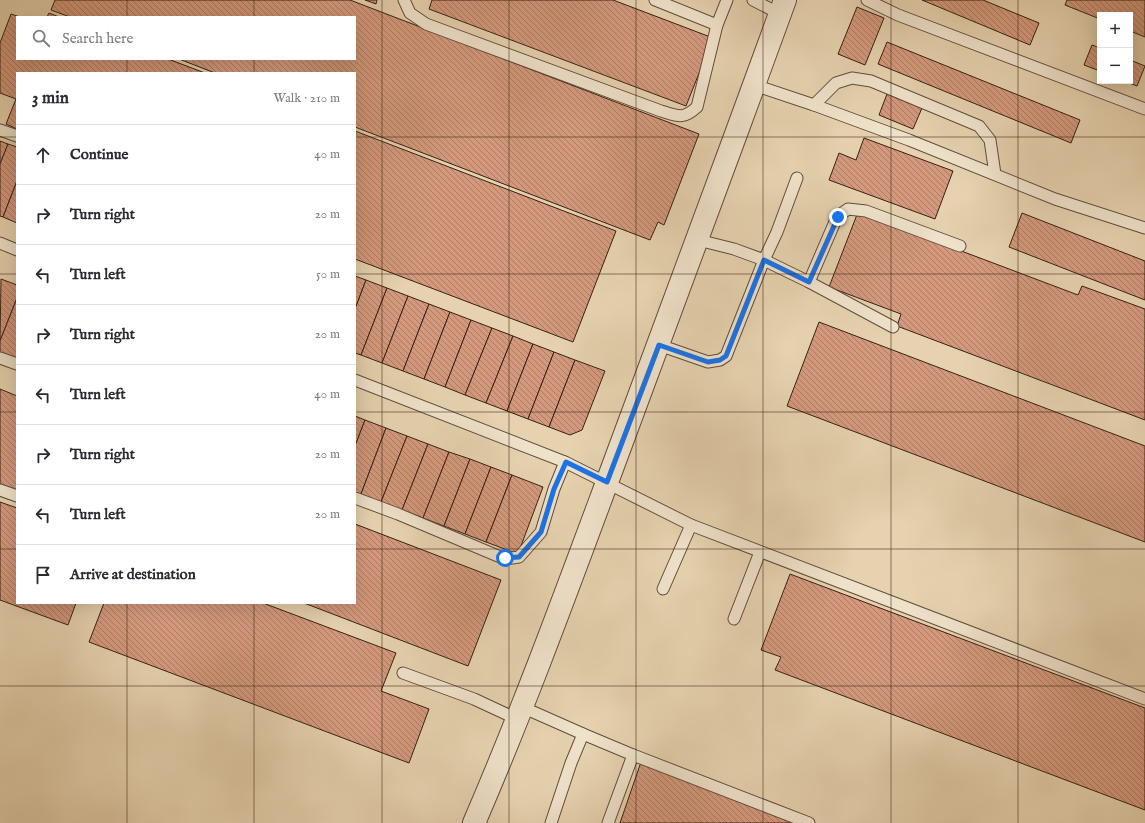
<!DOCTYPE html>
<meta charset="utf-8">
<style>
body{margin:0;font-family:"IM FELL English",serif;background:#f7f7f7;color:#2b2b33}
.controls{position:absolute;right:12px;top:12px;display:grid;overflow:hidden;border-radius:0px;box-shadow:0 4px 16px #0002}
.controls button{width:36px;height:36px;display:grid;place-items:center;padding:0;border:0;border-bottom:1px solid #e1e1e2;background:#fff;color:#2b2b33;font:20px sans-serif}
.stop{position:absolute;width:12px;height:12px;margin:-9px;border:3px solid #1a73e8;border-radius:50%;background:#fff}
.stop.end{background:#1a73e8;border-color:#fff;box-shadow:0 1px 4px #0008}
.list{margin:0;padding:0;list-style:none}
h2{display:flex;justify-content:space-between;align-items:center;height:52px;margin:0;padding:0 16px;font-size:17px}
h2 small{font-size:13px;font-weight:400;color:#7c7c81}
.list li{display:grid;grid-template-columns:26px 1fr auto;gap:12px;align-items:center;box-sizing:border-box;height:60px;padding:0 16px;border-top:1px solid #e1e1e2}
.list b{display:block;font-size:15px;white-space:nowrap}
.list em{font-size:13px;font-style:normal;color:#7c7c81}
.icon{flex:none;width:22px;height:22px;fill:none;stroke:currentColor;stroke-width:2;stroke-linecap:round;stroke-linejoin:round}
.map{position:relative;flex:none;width:1145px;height:823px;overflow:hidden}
.search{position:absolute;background:#fff;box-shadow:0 4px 16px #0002;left:16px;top:16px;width:340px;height:44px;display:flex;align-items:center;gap:10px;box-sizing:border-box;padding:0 14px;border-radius:0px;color:#7c7c81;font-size:15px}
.panel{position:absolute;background:#fff;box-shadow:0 4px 16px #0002;left:16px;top:72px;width:340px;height:532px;border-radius:0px}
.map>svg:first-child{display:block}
</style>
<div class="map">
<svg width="1145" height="823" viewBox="0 0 1145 823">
<defs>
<pattern id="building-back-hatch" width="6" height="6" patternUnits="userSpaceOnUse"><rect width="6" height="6" fill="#d4997d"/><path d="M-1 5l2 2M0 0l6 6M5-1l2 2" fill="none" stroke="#ad7c65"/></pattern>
</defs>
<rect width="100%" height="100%" fill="#e6d2af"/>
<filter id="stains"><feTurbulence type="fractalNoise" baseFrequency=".005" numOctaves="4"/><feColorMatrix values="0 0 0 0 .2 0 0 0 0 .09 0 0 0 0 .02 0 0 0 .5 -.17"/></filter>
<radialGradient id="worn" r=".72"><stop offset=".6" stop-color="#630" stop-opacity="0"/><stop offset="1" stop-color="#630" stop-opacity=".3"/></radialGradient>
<g fill="url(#building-back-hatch)" stroke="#372014">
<path d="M 55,0 L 350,0 L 699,134 L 664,225 L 658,222 L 650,240 L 355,127 L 355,73 L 215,73 L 179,59 L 355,59 L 355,17 L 70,17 L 51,10 Z"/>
<path d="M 365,0 L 377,0 L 376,4 Z"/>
<path d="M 432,0 L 613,0 L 713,38 L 686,106 L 429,9 Z"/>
<path d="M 922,0 L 983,0 L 1039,23 L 1030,45 Z"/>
<path d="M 1067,0 L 1145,0 L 1145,37 L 1130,31 L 1130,15 L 1100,15 L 1100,19 L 1065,5 Z"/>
<path d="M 857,7 L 884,18 L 865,65 L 838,54 Z"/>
<path d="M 49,13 L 59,17 L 47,17 Z"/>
<path d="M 11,14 L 20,17 L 17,17 L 17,59 L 168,59 L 205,73 L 17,73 L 17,129 L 6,124 L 16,99 L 0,93 L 0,43 Z"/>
<path d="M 887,42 L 1080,120 L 1071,143 L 878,64 Z"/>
<path d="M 1092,45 L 1100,48 L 1100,71 L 1084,65 Z"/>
<path d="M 1130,60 L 1145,66 L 1137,86 L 1124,81 L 1130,81 Z"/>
<path d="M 887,94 L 922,108 L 913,129 L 879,115 Z"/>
<path d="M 355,131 L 616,231 L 573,342 L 355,259 Z"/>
<path d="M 864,138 L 953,171 L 935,219 L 829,180 L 839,153 L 856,160 Z"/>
<path d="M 0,141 L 8,144 L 0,164 Z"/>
<path d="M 8,144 L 17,147 L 17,181 L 3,217 L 0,216 L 0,164 Z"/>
<path d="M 17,181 L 17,223 L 3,217 Z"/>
<path d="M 858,212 L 1078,295 L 1082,286 L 1145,309 L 1145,420 L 897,326 L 901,314 L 829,287 Z"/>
<path d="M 1022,213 L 1145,261 L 1145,300 L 1009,247 Z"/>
<path d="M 355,276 L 366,280 L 355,309 Z"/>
<path d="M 1,279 L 17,285 L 17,298 L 0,341 Z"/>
<path d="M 366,280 L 387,288 L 361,355 L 355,353 L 355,309 Z"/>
<path d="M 387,288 L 408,296 L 382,363 L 361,355 Z"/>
<path d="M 408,296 L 429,304 L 403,371 L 382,363 Z"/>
<path d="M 17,298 L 17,358 L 0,356 L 0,341 Z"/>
<path d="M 429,304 L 450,312 L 424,379 L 403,371 Z"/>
<path d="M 450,312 L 471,320 L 445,387 L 424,379 Z"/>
<path d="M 471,320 L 492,328 L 465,395 L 445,387 Z"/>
<path d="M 819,322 L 1145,446 L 1145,542 L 787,406 Z"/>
<path d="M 492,328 L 513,336 L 486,403 L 465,395 Z"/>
<path d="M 513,336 L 533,344 L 507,411 L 486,403 Z"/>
<path d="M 533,344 L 554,352 L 528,419 L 507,411 Z"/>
<path d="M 554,352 L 575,360 L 549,427 L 528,419 Z"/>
<path d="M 575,360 L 605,371 L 582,430 L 570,435 L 549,427 Z"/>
<path d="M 0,389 L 17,396 L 17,491 L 0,484 Z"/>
<path d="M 355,416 L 365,420 L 355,446 Z"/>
<path d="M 365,420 L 386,428 L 361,494 L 355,492 L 355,446 Z"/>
<path d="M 386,428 L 407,436 L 381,502 L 361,494 Z"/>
<path d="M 407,436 L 428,444 L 402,510 L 381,502 Z"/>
<path d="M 428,444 L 449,452 L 423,518 L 402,510 Z"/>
<path d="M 449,452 L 470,459 L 444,526 L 423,518 Z"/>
<path d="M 470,459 L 491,467 L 465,534 L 444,526 Z"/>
<path d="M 491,467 L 512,475 L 486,542 L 465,534 Z"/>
<path d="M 512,475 L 543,487 L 518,554 L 486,542 Z"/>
<path d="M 0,502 L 17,508 L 17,603 L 76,603 L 68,625 L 0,600 Z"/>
<path d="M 355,524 L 501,580 L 468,666 L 304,603 L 355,603 Z"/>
<path d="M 790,574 L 1145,708 L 1145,810 L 775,670 L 781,657 L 761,650 Z"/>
<path d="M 104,603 L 263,603 L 396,653 L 381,691 L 429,709 L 409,763 L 89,642 Z"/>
<path d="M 641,762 L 800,823 L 620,823 Z"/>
</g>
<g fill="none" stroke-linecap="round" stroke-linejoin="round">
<defs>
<g id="lane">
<path d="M 404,0 L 410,13 L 426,24 L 661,111 C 678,116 683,120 697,107 L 717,25 L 727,0"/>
<path d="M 655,0 L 717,25"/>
<path d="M 753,0 L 780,14"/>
<path d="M 867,0 L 898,15 L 1145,109"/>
<path d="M 754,85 L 814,105 L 909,140 L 1055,199 L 1145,228"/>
<path d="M 814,105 L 836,83 L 852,78 L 871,81 L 979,126 L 990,140 L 995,174"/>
<path d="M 0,130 L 17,136"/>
<path d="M 698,240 L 734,249 L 764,260 L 777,232 L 797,178"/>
<path d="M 0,243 L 17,250"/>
<path d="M 809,282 L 837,217 L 848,209 L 866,211 L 960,246"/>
<path d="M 659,345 L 708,362 L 720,360 L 726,356 L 764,260 L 809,282 L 893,327"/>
<path d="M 0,358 L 17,364"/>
<path d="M 355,380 L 565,462 L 691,525 L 1145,699"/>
<path d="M 0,490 L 17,496"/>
<path d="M 355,498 L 398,514 L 505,559 L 519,557 L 541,532 L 554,489 L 565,462"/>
<path d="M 663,589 L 691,525"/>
<path d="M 734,619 L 760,552"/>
<path d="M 403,673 L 474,699 L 517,719"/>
<path d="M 522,707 L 583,734 L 571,763 L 551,823"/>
<path d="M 583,734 L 633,755 L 608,823"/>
<path d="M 633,755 L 809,823"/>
</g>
<path id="street" d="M 474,823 C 522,712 564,598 606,485 C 666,324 726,162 785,0"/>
</defs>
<use href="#lane" stroke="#634c3b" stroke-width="13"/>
<use href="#street" stroke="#634c3b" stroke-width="24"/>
<use href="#lane" stroke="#efe2cb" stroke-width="11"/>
<use href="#street" stroke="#efe2cb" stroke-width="22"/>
</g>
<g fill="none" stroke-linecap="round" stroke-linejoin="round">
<path stroke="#1a73e8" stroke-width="5" d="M 505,558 L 519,557 L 541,532 L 554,489 L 566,462 L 607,482 L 659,345 L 708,362 L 720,360 L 726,356 L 764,260 L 809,282 L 838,217"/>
</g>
<path fill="none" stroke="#372014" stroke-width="1" stroke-opacity="0.55" d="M 127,0 L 127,17M 254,0 L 254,17M 382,0 L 382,823M 509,0 L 509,823M 636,0 L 636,823M 763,0 L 763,823M 891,0 L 891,823M 1018,0 L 1018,823M 127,59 L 127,73M 254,59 L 254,73M 0,137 L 17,137M 355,137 L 1145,137M 0,274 L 17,274M 355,274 L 1145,274M 0,412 L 17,412M 355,412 L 1145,412M 0,549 L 17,549M 355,549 L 1145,549M 127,603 L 127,823M 254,603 L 254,823M 0,686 L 1145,686"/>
<rect width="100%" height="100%" filter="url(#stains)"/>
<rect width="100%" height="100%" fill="url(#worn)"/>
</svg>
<div class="controls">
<button>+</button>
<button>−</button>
</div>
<div class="stop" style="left:505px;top:558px"></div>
<div class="stop end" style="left:838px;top:217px"></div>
<div class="search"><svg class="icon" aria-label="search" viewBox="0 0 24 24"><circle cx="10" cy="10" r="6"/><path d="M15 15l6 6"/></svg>Search here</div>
<section class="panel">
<h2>3 min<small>Walk · 210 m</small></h2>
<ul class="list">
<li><svg class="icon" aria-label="ahead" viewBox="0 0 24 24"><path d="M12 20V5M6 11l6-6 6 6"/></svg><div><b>Continue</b></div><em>40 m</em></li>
<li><svg class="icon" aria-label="right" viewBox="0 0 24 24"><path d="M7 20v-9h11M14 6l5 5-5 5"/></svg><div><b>Turn right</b></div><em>20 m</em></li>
<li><svg class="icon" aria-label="left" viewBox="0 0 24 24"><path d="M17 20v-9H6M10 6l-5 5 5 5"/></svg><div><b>Turn left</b></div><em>50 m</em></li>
<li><svg class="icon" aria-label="right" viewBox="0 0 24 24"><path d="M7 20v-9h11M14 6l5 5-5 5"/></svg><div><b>Turn right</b></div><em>20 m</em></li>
<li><svg class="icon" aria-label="left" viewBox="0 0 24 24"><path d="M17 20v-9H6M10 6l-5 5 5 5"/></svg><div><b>Turn left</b></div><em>40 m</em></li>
<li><svg class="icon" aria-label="right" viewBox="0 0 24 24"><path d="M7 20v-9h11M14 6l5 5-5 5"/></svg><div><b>Turn right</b></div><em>20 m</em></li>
<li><svg class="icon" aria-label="left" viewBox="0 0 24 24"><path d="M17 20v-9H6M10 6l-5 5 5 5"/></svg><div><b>Turn left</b></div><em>20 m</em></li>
<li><svg class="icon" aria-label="arrive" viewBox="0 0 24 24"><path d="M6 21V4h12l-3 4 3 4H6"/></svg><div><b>Arrive at destination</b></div></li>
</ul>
</section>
</div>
